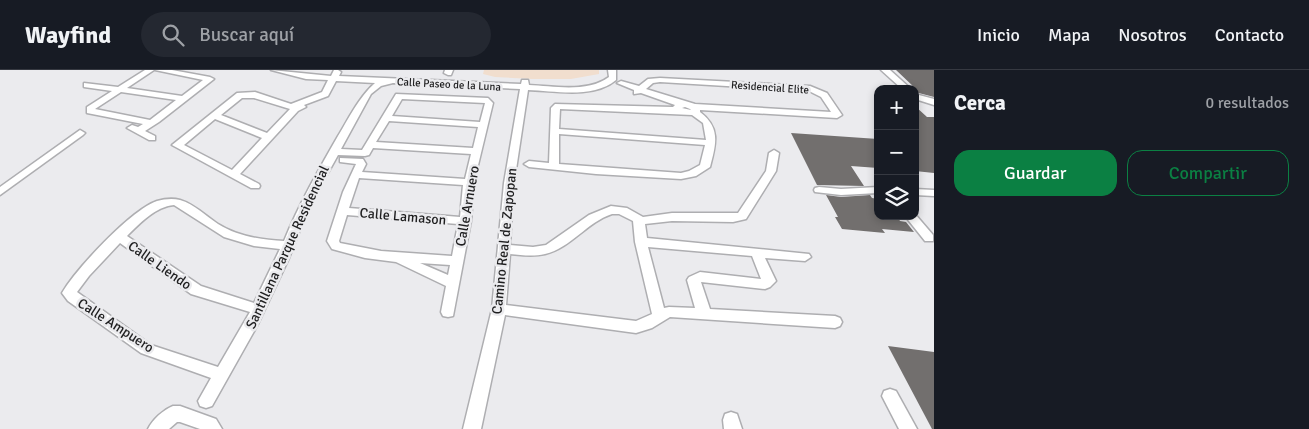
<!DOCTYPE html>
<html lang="es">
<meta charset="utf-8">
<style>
body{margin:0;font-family:Signika,sans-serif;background:#242831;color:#f1f3f6}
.controls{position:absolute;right:15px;top:15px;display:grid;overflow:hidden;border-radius:10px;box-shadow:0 2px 8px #0003}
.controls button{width:45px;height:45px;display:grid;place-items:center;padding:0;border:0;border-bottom:1px solid #363941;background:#171b24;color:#f1f3f6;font:25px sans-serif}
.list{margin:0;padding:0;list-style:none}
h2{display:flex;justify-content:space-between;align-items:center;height:65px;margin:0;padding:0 20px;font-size:21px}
h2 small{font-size:16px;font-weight:400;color:#9ea1a6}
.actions{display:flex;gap:10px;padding:15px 20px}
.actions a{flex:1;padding:11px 0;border:1px solid #0b8043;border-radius:15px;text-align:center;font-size:18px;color:#0b8043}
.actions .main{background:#0b8043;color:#fff}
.icon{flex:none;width:28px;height:28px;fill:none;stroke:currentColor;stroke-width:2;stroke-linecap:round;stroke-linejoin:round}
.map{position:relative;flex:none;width:934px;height:359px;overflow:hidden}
header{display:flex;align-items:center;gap:30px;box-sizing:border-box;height:70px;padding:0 25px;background:#171b24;border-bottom:1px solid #363941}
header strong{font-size:24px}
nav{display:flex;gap:28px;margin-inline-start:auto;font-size:18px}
.search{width:350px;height:45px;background:#242831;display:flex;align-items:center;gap:12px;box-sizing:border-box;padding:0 18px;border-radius:28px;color:#9ea1a6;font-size:19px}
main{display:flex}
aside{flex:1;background:#171b24}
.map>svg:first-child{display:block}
</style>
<header>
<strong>Wayfind</strong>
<div class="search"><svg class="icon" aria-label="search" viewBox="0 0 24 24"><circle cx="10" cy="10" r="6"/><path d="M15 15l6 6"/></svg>Buscar aquí</div>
<nav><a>Inicio</a><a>Mapa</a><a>Nosotros</a><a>Contacto</a></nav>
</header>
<main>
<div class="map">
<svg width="934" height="359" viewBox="0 0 934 359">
<rect width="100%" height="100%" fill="#ebebee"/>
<path fill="#f1dece" d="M 484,0 L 599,0 L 599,4 L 571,9 L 532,9 L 495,7 L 483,4 Z"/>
<g fill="#726f6e">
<path d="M 896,0 L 934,0 L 934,27 L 915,22 L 915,18 Z"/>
<path d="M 915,36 L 927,47 L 934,47 L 934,103 L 915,101 Z"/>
<path d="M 791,63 L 878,69 L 878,98 L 851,96 L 864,116 L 817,115 Z"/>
<path d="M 826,125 L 841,127 L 870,125 L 872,128 L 878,129 L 878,146 L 897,146 L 900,151 L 906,152 L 914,162 L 882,159 L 885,163 L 842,159 L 835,147 L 838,147 Z"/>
<path d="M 888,276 L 934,282 L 934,359 L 932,359 Z"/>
</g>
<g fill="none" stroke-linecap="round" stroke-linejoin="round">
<defs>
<g id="minor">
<path d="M 145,0 L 154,0 L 127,18 L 182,26 L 203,10 L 155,0 L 172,0 L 210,7 L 214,9 L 159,52 L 145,61 L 155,66 L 155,70 L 149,70 L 127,58 L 132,55 L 138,57 L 143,54 L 87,43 L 87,37 L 112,21 L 84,17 L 84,13 L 118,17 ZM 121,22 L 176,30 L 150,50 L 95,39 Z"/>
<path d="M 271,0 L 331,6 L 334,0 L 338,0 L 341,2 L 339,6 L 521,14 L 522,10 L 528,10 L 529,15 C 553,16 588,23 609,7 L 608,0 L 616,0 L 616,10 C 593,29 555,21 528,20 L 514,113 L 510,175 L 533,177 L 546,175 L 589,145 L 611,136 L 627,138 L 643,147 L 672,143 L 738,143 L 766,101 L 769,83 L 774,80 L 779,83 L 776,101 L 746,149 L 733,152 L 672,151 L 645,154 L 647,168 L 809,184 L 811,187 L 805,191 L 765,188 L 776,211 L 770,217 L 765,219 L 701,212 L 710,239 L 835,246 L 840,248 L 842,252 L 840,256 L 835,258 L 670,247 L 652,258 L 636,263 L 505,245 L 481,359 L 463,359 L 492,239 L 504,113 L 520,19 L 393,13 L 381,16 L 371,24 L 341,79 L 362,80 L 396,24 L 488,28 L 493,33 L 474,112 L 471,151 L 453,246 L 448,247 L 443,246 L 441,242 L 446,216 L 396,192 L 365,188 L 332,179 L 327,171 L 343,122 L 356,94 L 340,92 L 340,88 L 363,89 L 366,94 L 362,102 L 465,109 L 471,84 L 373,78 L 369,85 L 365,86 L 338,85 L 309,137 L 289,188 L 257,256 L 212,336 L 206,338 L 200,336 L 198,331 L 211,308 L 141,283 L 68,231 L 62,223 C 76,199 131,140 157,131 C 164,129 173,128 180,130 C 194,134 206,146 218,154 C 237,166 261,170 284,171 C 299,134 319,99 338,66 C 349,48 359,27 375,13 L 336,11 L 328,26 L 304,35 L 306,37 L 298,41 L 240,104 L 259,114 L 260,116 L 259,118 L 251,118 L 172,75 L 237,23 L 255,22 L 291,34 L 322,22 L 328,10 L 306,9 ZM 242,28 L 254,28 L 290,39 L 267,63 L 221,45 ZM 402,29 L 485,33 L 480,52 L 392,46 ZM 215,49 L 262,68 L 232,100 L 184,75 ZM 389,51 L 478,57 L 473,78 L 376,72 ZM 359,108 L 463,115 L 460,147 L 349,138 ZM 174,135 L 224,167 L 254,176 L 280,179 L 254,233 L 201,216 L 127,166 C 140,153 155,137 174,135 ZM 612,144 L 619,144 L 633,151 L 635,172 L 652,244 L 636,251 L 506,235 L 510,184 C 521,185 533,187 545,184 C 571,178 587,152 612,144 ZM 347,145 L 458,154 L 452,186 L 381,181 L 340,173 L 339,171 ZM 120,173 L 191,224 L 250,242 L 218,297 L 151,275 L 77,222 L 89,206 ZM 648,177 L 752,186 L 761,209 L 700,202 L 689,207 L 687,210 L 695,238 L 669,237 L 664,238 ZM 420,193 L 450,195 L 448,205 Z"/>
<path d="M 445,0 L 453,0 L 451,5 L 448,5 L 444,3 Z"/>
<path d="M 881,0 L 890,0 L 911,19 L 902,19 Z"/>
<path d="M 660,8 L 810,16 L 827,23 L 842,45 L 837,48 L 700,40 L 700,42 C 721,58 716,74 710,97 L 696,106 L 681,109 L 596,104 L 529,97 L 524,94 L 529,91 L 549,93 L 551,38 L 555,34 L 673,37 L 675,35 L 641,23 L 634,24 L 634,20 L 617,13 L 621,11 L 639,16 L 648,9 ZM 660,12 L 809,21 L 821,27 L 831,42 L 695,34 L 646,19 L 653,13 ZM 685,37 L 690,39 L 691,40 L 682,38 ZM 560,39 L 692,45 L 703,53 L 706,70 L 559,59 ZM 559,64 L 705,75 L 700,95 L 689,101 L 681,103 L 559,94 Z"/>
<path d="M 915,24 L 934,29 L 934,35 L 915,29 Z"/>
<path d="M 80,60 L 85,63 L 83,65 L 0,125 L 0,117 Z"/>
<path d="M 819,117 L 841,119 L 878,117 L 878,123 L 841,125 L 815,122 L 814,120 L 815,118 Z"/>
<path d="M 915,119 L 934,120 L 934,126 L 915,125 Z"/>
<path d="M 915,144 L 933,165 L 933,171 L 925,171 L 905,146 L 915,146 Z"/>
<path d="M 890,319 L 896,321 L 917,359 L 899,359 L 882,326 L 884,321 Z"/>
<path d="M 173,336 L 180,336 L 216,349 L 222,359 L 200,359 L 180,352 L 177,352 L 169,359 L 148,359 C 153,349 163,340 173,336 Z"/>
<path d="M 731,342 L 737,344 L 742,359 L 724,359 L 723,350 L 725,344 Z"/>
</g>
</defs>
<use href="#minor" stroke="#aeaeb1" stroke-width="3"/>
<use href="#minor" fill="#fff" fill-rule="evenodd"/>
</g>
<g text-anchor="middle" stroke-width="5" stroke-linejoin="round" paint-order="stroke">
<g font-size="11" fill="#1f1f20" stroke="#ebebee">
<text transform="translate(449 14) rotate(3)" y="4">Calle Paseo de la Luna</text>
<text transform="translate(770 17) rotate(4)" y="4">Residencial Elite</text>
</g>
<g font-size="14" fill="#1f1f20" stroke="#ebebee">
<text transform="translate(467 136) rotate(-80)" y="5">Calle Arnuero</text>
<text transform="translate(403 146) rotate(5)" y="5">Calle Lamason</text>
<text transform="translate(504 171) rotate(-84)" y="5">Camino Real de Zapopan</text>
<text transform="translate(287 177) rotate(-65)" y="5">Santillana Parque Residencial</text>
<text transform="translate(160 195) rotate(35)" y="5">Calle Liendo</text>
<text transform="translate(116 255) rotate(33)" y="5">Calle Ampuero</text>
</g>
</g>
</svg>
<div class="controls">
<button>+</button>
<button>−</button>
<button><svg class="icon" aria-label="layers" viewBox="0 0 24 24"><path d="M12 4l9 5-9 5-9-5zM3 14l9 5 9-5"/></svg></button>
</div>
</div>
<aside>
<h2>Cerca<small>0 resultados</small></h2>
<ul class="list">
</ul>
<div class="actions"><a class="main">Guardar</a><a>Compartir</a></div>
</aside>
</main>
